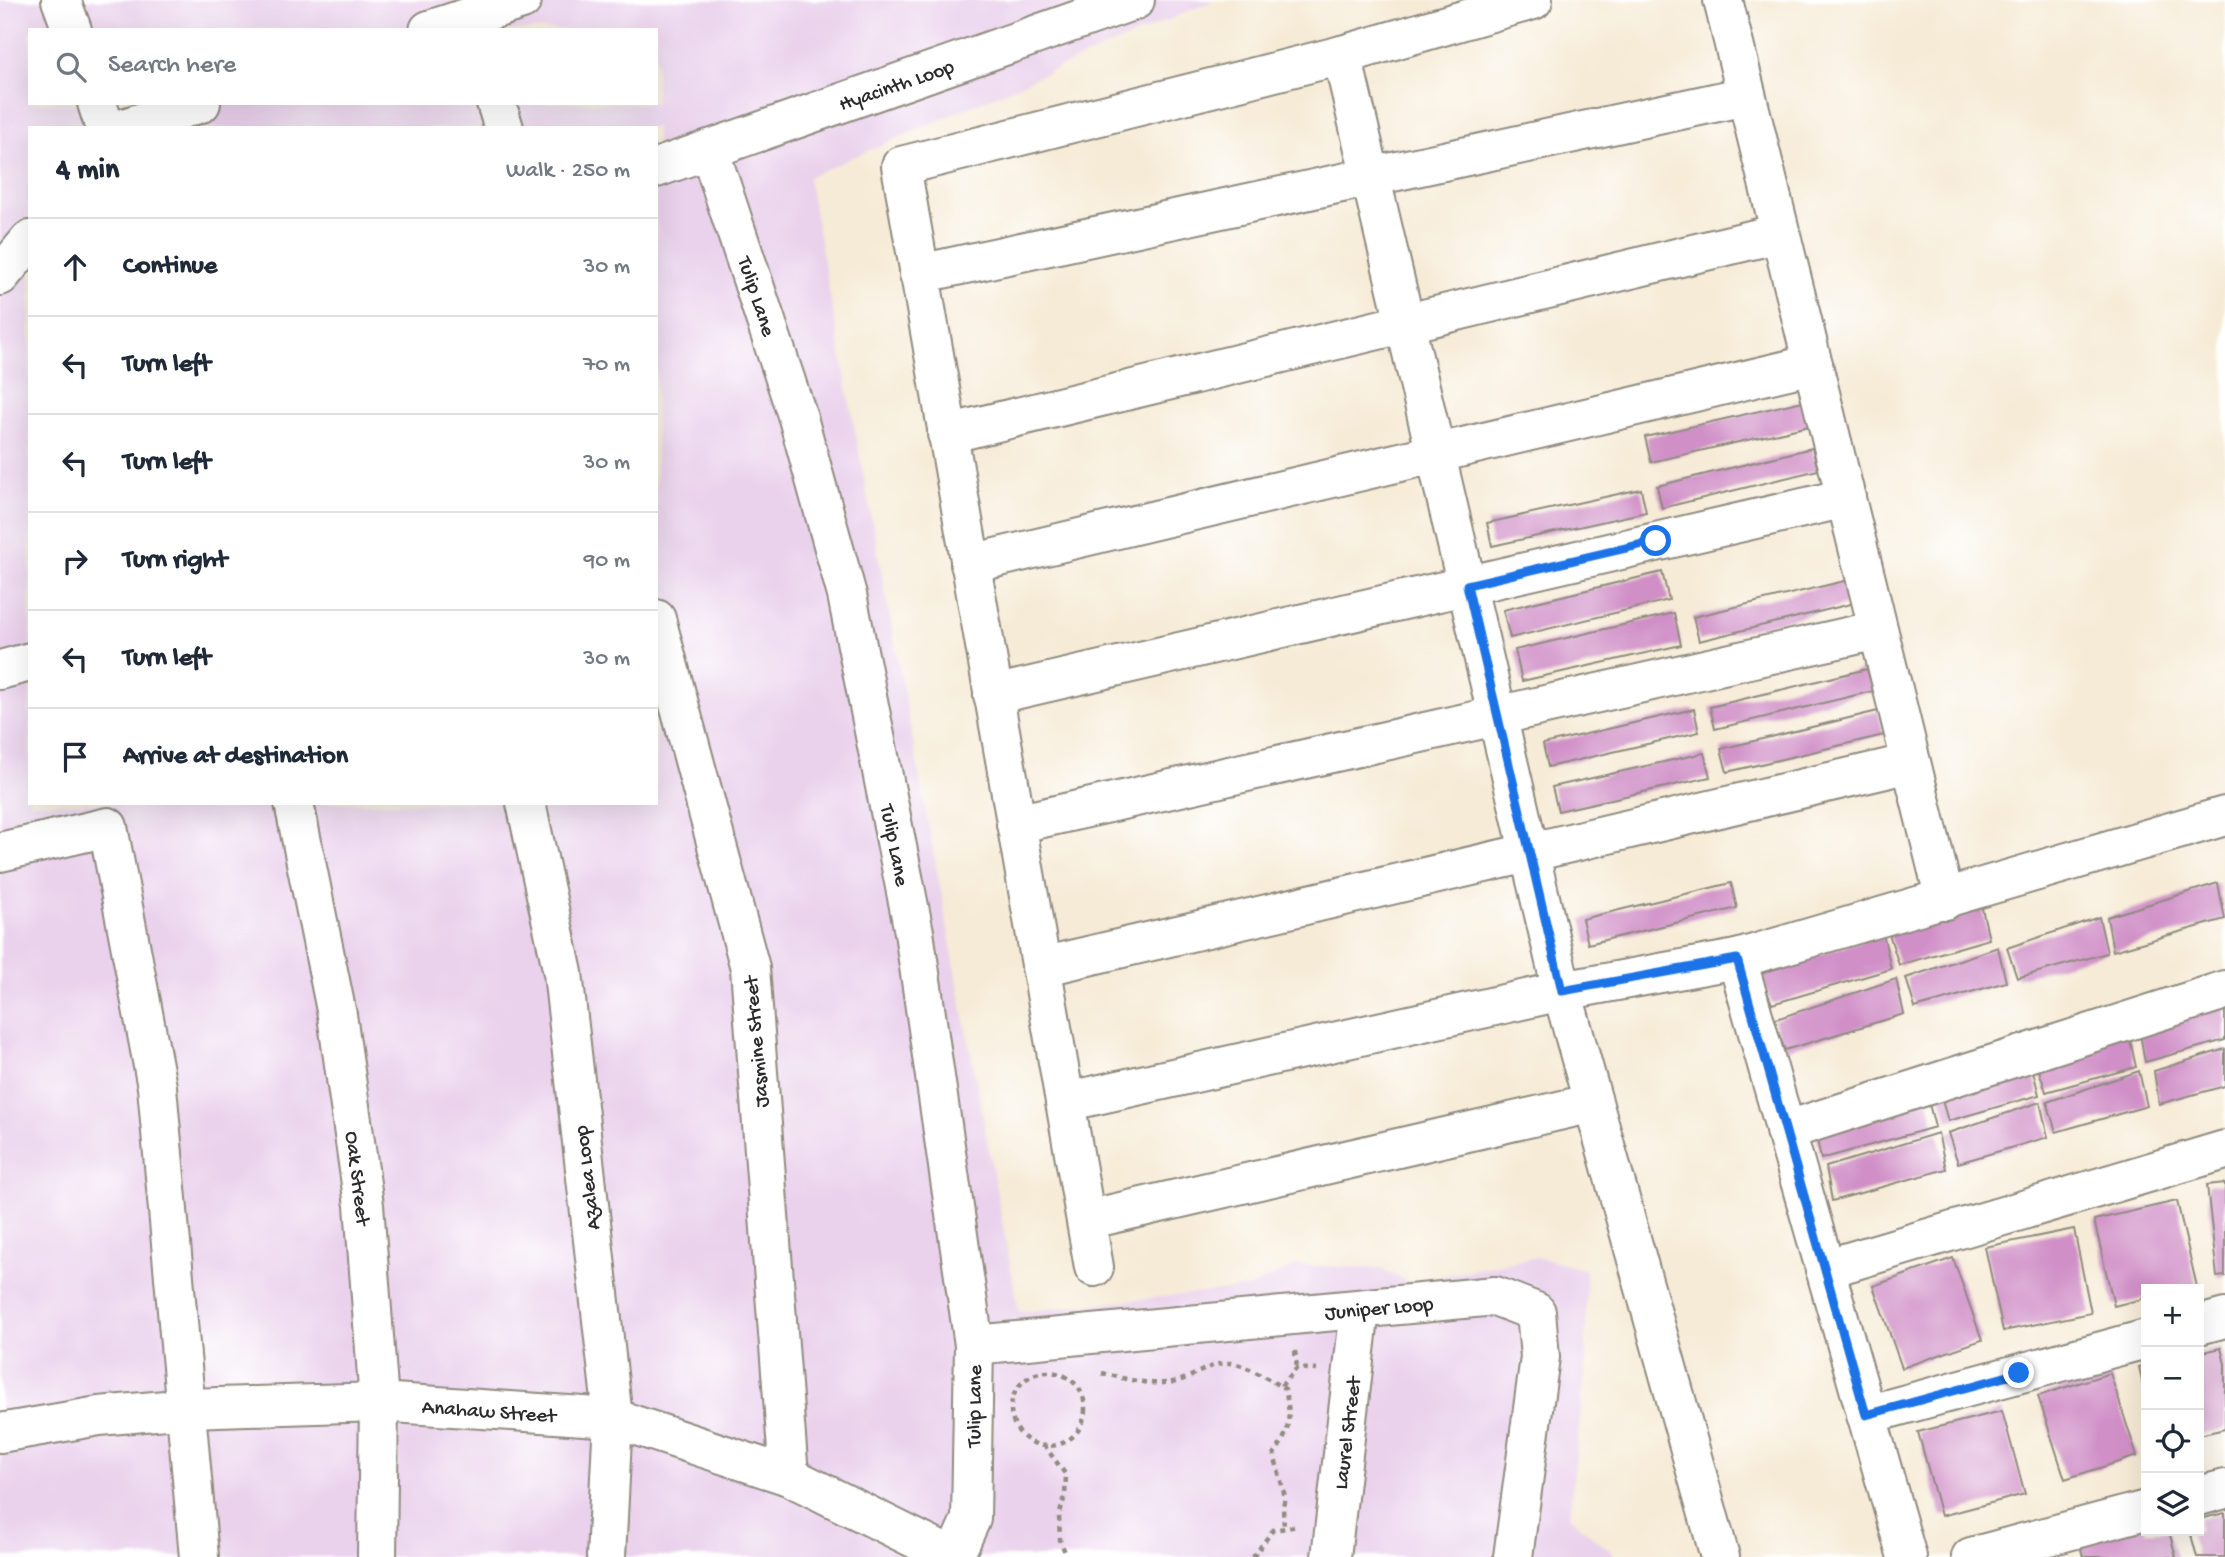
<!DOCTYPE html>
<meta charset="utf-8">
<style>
body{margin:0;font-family:"Gochi Hand",sans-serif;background:#f2f2f3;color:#1f2937}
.controls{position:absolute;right:21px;bottom:21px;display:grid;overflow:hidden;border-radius:0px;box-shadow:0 7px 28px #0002}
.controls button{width:63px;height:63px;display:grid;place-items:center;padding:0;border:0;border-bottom:2px solid #e0e1e3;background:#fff;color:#1f2937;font:35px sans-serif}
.stop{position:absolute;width:21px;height:21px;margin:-16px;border:5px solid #1a73e8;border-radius:50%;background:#fff}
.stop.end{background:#1a73e8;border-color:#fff;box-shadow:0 2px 7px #0008}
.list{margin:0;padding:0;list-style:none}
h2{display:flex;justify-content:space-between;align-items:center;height:91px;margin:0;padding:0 28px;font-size:30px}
h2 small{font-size:23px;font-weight:400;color:#747a83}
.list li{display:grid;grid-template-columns:46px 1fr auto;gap:21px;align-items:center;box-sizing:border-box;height:98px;padding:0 28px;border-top:2px solid #e0e1e3}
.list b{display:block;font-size:26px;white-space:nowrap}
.list em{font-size:23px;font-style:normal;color:#747a83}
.icon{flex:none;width:38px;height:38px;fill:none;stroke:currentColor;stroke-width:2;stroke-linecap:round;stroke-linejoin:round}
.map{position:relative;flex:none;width:2225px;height:1557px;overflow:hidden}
.search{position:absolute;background:#fff;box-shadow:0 7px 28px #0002;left:28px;top:28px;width:630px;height:77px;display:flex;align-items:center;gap:18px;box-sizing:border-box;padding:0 24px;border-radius:0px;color:#747a83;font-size:26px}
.panel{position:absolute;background:#fff;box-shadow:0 7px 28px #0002;left:28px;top:126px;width:630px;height:679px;border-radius:0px}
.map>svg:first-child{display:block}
</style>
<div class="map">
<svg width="2225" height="1557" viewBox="0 0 2225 1557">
<rect width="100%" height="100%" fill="#fff"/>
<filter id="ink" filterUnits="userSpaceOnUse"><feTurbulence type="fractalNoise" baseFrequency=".0143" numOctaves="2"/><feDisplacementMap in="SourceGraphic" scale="14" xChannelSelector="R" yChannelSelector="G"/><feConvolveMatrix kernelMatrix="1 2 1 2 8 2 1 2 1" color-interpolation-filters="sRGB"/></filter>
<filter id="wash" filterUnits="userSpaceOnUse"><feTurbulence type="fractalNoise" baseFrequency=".00686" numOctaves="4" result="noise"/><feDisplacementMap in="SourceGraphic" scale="28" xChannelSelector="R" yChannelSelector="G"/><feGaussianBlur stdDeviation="1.57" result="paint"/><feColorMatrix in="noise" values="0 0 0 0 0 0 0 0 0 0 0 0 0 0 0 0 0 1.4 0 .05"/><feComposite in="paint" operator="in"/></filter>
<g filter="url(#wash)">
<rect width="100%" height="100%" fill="#f6ebd6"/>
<path fill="#ead1ec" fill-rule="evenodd" d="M 0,0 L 1214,0 L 808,177 L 1019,1312 L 1248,1288 L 1297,1265 L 1381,1269 L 1410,1283 L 1536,1257 L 1586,1270 L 1586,1363 L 1569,1517 L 1614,1554 L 1611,1557 L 0,1557 ZM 30,30 L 656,30 L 656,103 L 30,103 ZM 30,128 L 656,128 L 656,803 L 30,803 Z"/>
<g id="blocks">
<g fill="#d090c7">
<path d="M 1803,401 L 1809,426 L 1651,462 L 1645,437 Z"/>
<path d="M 1812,448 L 1818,470 L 1662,508 L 1657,486 Z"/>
<path d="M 1641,489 L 1646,512 L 1492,546 L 1487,523 Z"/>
<path d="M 1662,572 L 1669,600 L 1510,638 L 1503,610 Z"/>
<path d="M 1849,580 L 1855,603 L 1699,641 L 1693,617 Z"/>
<path d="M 1674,613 L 1681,645 L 1522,681 L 1515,650 Z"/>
<path d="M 1867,669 L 1873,691 L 1715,729 L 1710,707 Z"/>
<path d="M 1694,709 L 1699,732 L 1548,767 L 1543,744 Z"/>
<path d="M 1878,711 L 1884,735 L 1727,772 L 1721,749 Z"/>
<path d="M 1704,753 L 1710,777 L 1558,811 L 1552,787 Z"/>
<path d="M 1731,883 L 1737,908 L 1588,944 L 1582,919 Z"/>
<path d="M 2218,883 L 2225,919 L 2113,951 L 2107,917 Z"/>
<path d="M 1981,904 L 1989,939 L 1899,965 L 1889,934 Z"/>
<path d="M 2099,917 L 2107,953 L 2017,978 L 2007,948 Z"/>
<path d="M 1883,933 L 1891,969 L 1772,1004 L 1760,974 Z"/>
<path d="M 1998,947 L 2006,982 L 1915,1008 L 1906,978 Z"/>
<path d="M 1896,979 L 1904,1014 L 1785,1050 L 1773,1020 Z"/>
<path d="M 2225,1002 L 2225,1040 L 2145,1062 L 2139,1028 Z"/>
<path d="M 2128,1031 L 2136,1067 L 2046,1092 L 2036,1061 Z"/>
<path d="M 2225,1049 L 2225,1086 L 2159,1104 L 2154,1071 Z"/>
<path d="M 2030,1059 L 2039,1095 L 1948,1121 L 1939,1090 Z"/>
<path d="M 2139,1071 L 2147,1106 L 2056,1132 L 2047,1102 Z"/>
<path d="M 1926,1092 L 1935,1127 L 1821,1159 L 1814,1125 Z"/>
<path d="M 2040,1102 L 2048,1137 L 1958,1163 L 1948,1133 Z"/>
<path d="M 1938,1133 L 1946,1169 L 1832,1201 L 1826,1167 Z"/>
<path d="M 2225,1183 L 2225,1276 L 2217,1277 L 2207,1185 Z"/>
<path d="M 2177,1201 L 2197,1287 L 2186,1289 L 2146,1289 L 2146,1298 L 2114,1306 L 2094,1220 Z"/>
<path d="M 2074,1229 L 2091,1313 L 2003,1331 L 1985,1247 Z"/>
<path d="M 1953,1258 L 1982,1340 L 1902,1368 L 1873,1286 Z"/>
<path d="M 2221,1348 L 2225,1364 L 2225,1429 L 2199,1435 L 2199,1353 Z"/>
<path d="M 2146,1365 L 2146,1394 L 2145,1394 L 2139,1367 Z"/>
<path d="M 2110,1373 L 2137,1456 L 2065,1479 L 2038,1396 Z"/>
<path d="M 2002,1411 L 2025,1494 L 1941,1516 L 1918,1432 Z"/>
<path d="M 2225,1513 L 2225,1557 L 2197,1557 L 2190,1531 L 2199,1531 L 2199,1519 Z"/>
<path d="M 2146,1524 L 2146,1531 L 2169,1531 L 2176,1557 L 2083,1557 L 2079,1541 Z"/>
</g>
</g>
</g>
<g filter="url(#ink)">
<use href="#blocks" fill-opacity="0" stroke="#908b80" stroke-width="2"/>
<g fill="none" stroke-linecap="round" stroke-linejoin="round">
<defs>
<g id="minor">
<path d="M 61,0 L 72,30"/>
<path d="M 1723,0 L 1945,900"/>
<path d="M 429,30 L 522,0"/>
<path d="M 1342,55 L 1562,991 L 1720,1557"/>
<path d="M 97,103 L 105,128"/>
<path d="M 496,103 L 504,128"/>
<path d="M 124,128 L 201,103"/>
<path d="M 709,149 L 798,418 L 847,595 L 914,932 L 974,1345 L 971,1519 L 954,1557"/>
<path d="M 656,168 L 1135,0"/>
<path d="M 919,274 L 1746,96"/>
<path d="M 0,276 L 30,240"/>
<path d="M 947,434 L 1780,233"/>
<path d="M 970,564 L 1813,364"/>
<path d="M 656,619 L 750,968 L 789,1476"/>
<path d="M 0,670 L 30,662"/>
<path d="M 993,695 L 1846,498"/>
<path d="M 294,803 L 337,1015 L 364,1205 L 379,1402 L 377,1557"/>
<path d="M 526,803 L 563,973 L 613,1418 L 606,1557"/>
<path d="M 1016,824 L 1878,630"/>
<path d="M 0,852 L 108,827 L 157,1087 L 199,1557"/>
<path d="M 1737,959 L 1907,1557"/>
<path d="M 1041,967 L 1911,763"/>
<path d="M 1065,1102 L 1562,991 L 1737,959 L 2225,816"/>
<path d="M 1785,1131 L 2225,990"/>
<path d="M 1086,1220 L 1593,1103"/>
<path d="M 1094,1267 L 901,166 L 1342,55 L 1533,0"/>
<path d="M 1825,1269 L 2225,1150"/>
<path d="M 2199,1325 L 2225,1318"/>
<path d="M 974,1345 L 1495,1296 L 1536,1312 L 1540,1357 L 1513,1557"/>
<path d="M 1866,1415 L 2146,1339"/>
<path d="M 0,1433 L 99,1416 L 188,1408 L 379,1402 L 613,1418 L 789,1476 L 952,1557"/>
<path d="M 2199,1496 L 2225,1489"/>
<path d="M 1331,1557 L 1360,1309"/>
<path d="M 1971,1557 L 2146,1510"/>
</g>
</defs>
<use href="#minor" stroke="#908b80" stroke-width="42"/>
<g stroke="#908b80" stroke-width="4.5" stroke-dasharray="5 5" stroke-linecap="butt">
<path d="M 1295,1351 L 1297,1368"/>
<circle cx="1048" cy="1409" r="37"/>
<path d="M 1102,1373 C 1126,1379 1149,1386 1173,1382 C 1192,1379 1210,1362 1230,1363 C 1246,1364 1271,1381 1285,1389 C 1291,1415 1291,1432 1274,1454 L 1285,1497 L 1283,1507 L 1284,1528"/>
<path d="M 1281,1386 L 1297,1368 L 1317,1370"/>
<path d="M 1044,1445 L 1066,1475 L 1065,1496 L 1059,1516 L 1060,1540 L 1067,1557"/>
<path d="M 1253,1557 L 1273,1530 L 1298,1526"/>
</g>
<use href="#minor" stroke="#fff" stroke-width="38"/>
</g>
</g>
<g fill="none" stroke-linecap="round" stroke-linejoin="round" filter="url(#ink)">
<path stroke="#1a73e8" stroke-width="9" d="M 1656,541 L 1467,585 L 1562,991 L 1737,959 L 1866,1415 L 2019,1373"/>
</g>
<g text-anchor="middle" stroke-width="5" stroke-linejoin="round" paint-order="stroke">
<g font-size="21" fill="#2b2b2b" stroke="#fff">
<text transform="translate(896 84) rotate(-19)" y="7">Hyacinth Loop</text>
<text transform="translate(758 296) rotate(72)" y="7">Tulip Lane</text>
<text transform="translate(896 845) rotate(79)" y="7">Tulip Lane</text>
<text transform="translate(755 1042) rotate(-95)" y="7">Jasmine Street</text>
<text transform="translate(359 1178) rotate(83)" y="7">Oak Street</text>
<text transform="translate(586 1178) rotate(-97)" y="7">Azalea Loop</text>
<text transform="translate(1379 1307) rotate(-5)" y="7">Juniper Loop</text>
<text transform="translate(973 1406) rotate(-89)" y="7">Tulip Lane</text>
<text transform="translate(489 1410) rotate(4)" y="7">Anahaw Street</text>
<text transform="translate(1346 1433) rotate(-83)" y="7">Laurel Street</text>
</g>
</g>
</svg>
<div class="controls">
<button>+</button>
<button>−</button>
<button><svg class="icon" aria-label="locate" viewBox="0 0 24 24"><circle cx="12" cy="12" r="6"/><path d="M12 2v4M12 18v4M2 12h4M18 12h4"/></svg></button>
<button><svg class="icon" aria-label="layers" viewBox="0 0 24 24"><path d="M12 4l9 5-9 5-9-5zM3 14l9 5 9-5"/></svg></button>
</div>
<div class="stop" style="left:1656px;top:541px"></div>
<div class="stop end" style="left:2019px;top:1373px"></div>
<div class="search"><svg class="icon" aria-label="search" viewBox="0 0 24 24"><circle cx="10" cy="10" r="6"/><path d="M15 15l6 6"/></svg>Search here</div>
<section class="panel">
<h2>4 min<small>Walk · 250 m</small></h2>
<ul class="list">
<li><svg class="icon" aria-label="ahead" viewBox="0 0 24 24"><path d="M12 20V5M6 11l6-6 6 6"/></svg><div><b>Continue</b></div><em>30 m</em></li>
<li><svg class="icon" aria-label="left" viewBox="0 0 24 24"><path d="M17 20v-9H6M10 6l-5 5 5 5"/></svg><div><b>Turn left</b></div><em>70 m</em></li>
<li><svg class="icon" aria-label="left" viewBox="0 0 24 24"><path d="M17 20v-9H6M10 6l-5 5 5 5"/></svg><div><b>Turn left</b></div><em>30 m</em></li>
<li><svg class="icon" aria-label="right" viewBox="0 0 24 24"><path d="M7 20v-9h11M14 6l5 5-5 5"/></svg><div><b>Turn right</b></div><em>90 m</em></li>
<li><svg class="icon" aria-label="left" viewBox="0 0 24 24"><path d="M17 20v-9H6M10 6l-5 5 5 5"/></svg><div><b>Turn left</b></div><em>30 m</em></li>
<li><svg class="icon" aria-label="arrive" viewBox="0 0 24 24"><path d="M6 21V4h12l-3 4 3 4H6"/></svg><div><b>Arrive at destination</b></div></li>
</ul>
</section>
</div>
